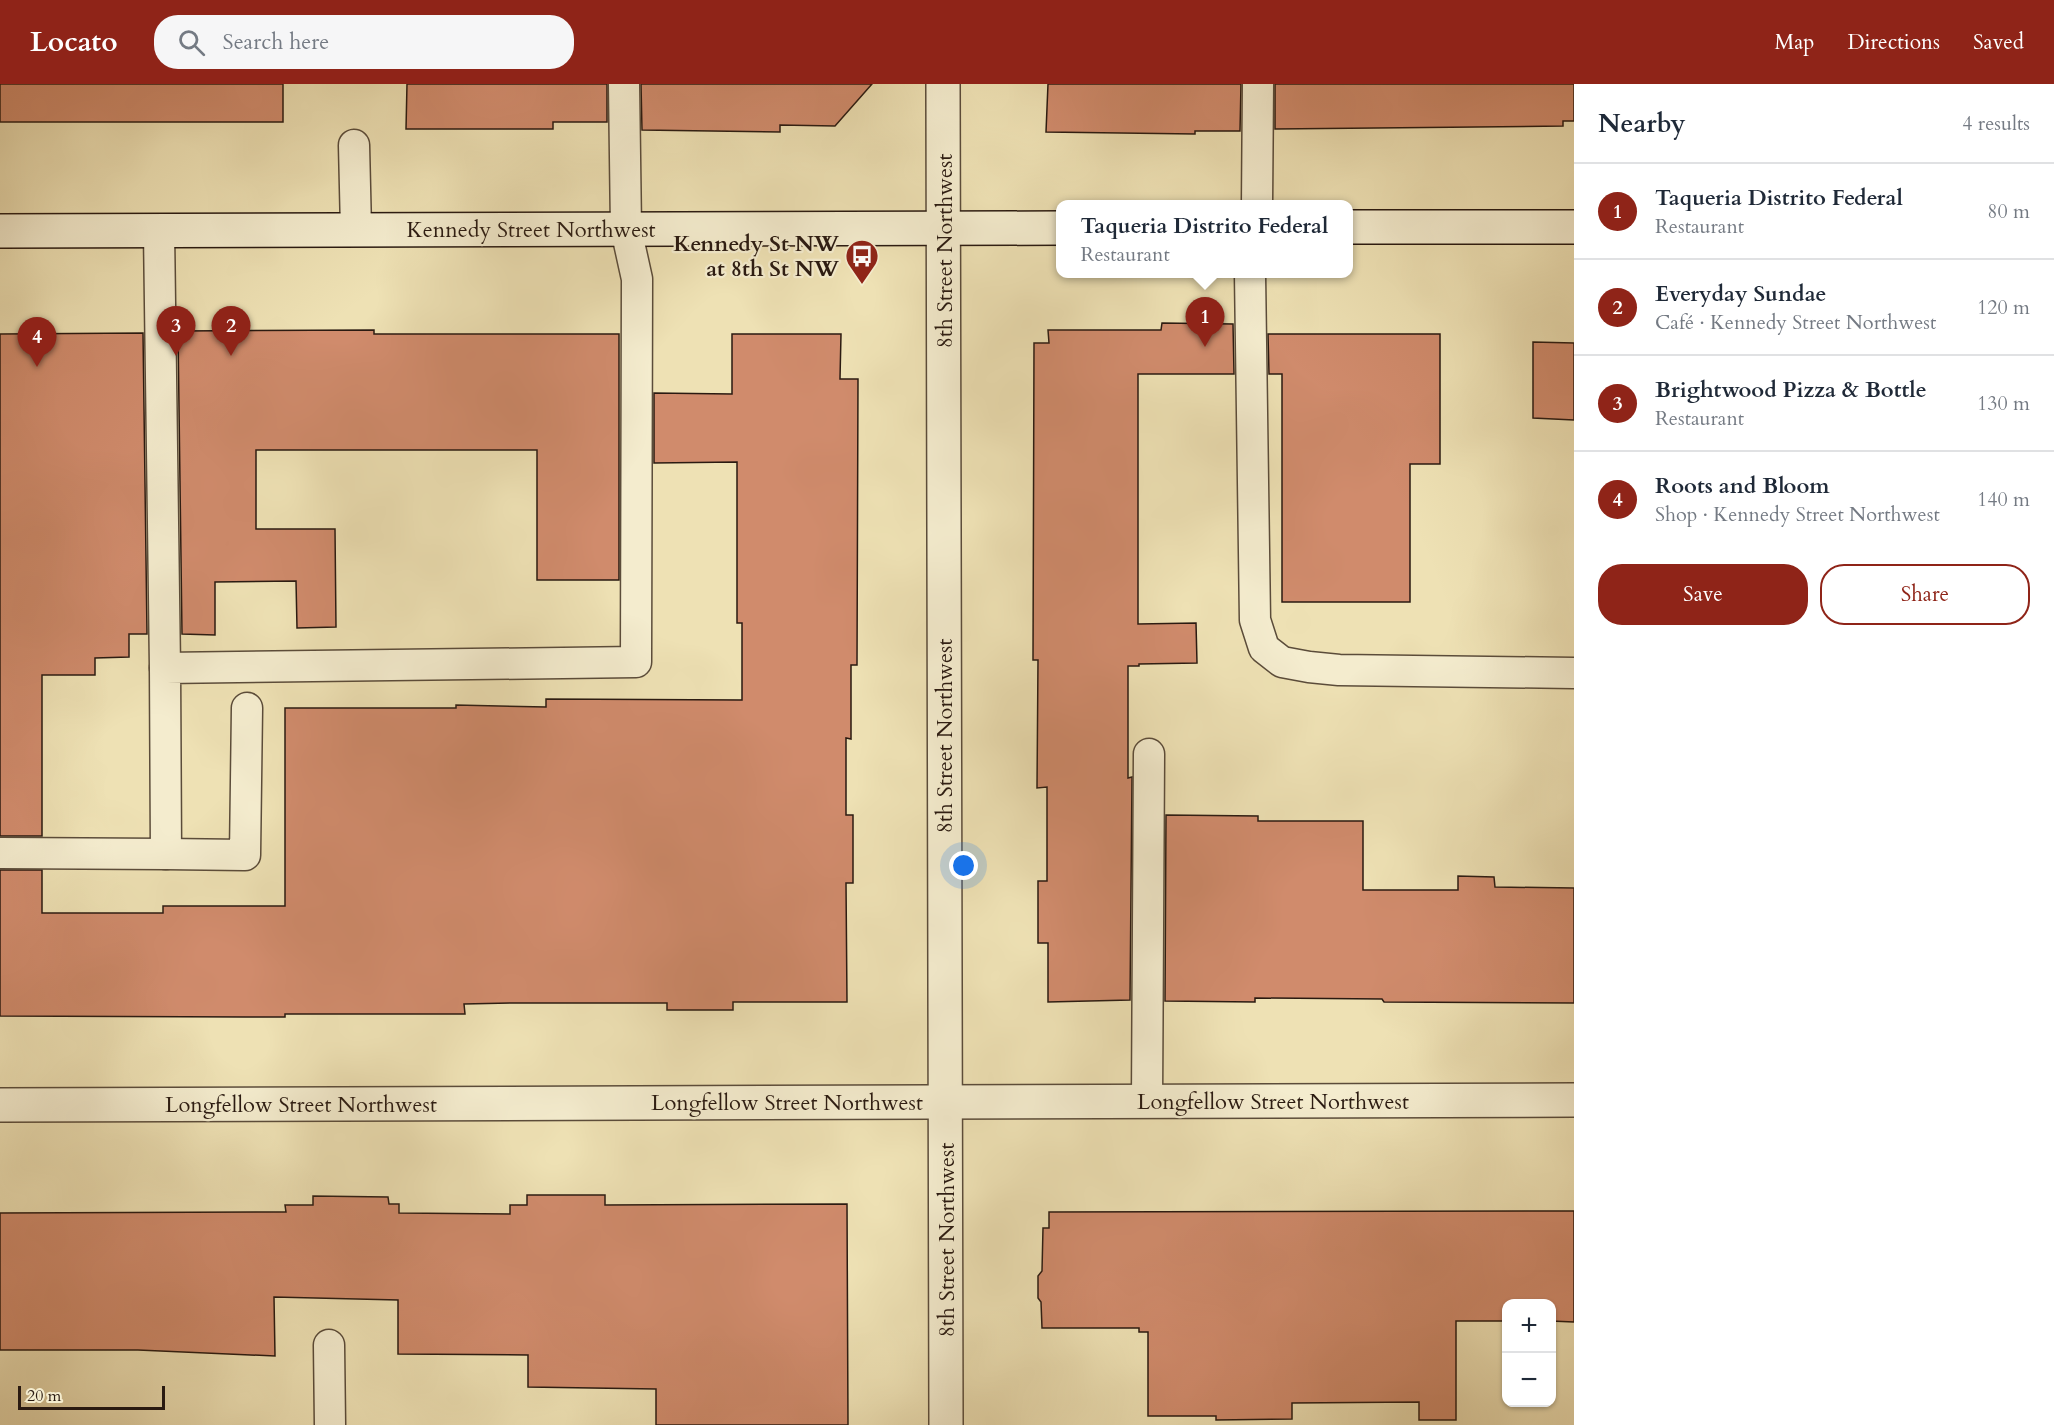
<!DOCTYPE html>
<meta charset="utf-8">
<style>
body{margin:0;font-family:Cardo,serif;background:#f6f6f7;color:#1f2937}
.controls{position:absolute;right:18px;bottom:18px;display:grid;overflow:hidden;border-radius:12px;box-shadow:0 2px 4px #0004}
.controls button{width:54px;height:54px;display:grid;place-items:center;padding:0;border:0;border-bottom:2px solid #e0e1e3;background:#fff;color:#1f2937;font:30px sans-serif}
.scale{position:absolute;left:18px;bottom:15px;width:147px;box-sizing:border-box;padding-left:6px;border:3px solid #2a1a11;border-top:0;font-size:16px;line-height:21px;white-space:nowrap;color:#2a1a11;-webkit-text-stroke:4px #f4ecce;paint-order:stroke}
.you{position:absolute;left:964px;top:782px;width:21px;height:21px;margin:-15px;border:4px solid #fff;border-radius:50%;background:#1a73e8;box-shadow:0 0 0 9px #1a73e833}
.badge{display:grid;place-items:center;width:39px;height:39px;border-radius:50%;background:#8f2418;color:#fff;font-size:20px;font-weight:700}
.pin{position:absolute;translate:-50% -50px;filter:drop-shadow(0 2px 3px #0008)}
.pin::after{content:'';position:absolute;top:32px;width:21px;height:18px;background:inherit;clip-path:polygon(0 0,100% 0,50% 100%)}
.popup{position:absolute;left:1056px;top:116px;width:297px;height:78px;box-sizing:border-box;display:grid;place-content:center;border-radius:12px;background:#fff;filter:drop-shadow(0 2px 4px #0005);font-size:20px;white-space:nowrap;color:#747a83}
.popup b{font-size:22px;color:#1f2937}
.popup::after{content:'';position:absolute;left:50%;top:100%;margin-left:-12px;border:12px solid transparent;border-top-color:#fff}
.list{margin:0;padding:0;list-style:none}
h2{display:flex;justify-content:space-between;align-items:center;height:78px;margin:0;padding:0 24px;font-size:26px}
h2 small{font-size:20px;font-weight:400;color:#747a83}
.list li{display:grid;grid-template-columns:39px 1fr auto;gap:18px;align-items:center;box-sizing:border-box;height:96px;padding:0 24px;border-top:2px solid #e0e1e3}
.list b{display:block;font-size:22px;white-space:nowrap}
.list p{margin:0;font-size:20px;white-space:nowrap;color:#747a83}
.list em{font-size:20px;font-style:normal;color:#747a83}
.actions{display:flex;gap:12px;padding:18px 24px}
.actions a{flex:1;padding:14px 0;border:2px solid #8f2418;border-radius:24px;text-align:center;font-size:21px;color:#8f2418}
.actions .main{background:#8f2418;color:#fff}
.icon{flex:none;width:33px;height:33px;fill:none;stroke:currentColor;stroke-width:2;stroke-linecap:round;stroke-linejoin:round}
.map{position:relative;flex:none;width:1574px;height:1341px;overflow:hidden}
header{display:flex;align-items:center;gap:36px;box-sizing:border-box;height:84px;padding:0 30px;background:#8f2418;color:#fff}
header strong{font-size:28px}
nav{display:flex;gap:33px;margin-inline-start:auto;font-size:21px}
.search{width:420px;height:54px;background:#f6f6f7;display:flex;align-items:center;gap:15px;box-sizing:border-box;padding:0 21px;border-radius:24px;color:#747a83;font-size:22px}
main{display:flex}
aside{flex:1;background:#fff}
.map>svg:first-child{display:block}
</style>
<header>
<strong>Locato</strong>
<div class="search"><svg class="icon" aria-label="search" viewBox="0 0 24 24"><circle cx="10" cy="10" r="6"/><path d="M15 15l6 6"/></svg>Search here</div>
<nav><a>Map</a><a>Directions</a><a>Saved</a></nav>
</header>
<main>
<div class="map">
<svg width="1574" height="1341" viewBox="0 0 1574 1341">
<rect width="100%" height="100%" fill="#eee1b4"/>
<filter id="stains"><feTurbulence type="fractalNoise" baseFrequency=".00333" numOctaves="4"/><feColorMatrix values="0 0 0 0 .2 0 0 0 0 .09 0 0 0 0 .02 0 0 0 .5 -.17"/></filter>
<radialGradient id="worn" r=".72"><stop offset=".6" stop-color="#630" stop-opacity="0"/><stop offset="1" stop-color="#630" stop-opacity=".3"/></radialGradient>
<g fill="#d08b6c" stroke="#2a1a11" stroke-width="1.5">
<rect x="0" y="0" width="283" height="38"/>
<path d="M 407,0 L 607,0 L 607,38 L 553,38 L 553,45 L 406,45 Z"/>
<path d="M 641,0 L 872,0 L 835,42 L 780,41 L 780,48 L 642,46 Z"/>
<path d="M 1048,0 L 1241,0 L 1240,47 L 1195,47 L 1195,50 L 1046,48 Z"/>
<path d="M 1275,0 L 1574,0 L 1574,37 L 1563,37 L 1563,42 L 1275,45 Z"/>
<path d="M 1162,239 L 1233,240 L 1234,290 L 1138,290 L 1138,540 L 1196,539 L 1197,579 L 1139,580 L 1139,582 L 1128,582 L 1128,694 L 1132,693 L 1130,916 L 1048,918 L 1048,859 L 1038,859 L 1038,797 L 1047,797 L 1047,703 L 1037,704 L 1038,576 L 1033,576 L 1034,259 L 1049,259 L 1048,246 L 1161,246 Z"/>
<path d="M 374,246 L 374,250 L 619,250 L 619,496 L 537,496 L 537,366 L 256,366 L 256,445 L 335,445 L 336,543 L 297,544 L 296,497 L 215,498 L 215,551 L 182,550 L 178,247 Z"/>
<path d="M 143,249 L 147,550 L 129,550 L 129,573 L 95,574 L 95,591 L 42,591 L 42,752 L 0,752 L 0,250 Z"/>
<path d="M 732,250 L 841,250 L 840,295 L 858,295 L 857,581 L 851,581 L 851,655 L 846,654 L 846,731 L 853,731 L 853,799 L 846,799 L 847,918 L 733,918 L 733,926 L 667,926 L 667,919 L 510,919 L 464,920 L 465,930 L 285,930 L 285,933 L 246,933 L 0,932 L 0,786 L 42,786 L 42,829 L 163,829 L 163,822 L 285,822 L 285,624 L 456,624 L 456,621 L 546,623 L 546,615 L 742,616 L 742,539 L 737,539 L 737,378 L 654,379 L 654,309 L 732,310 Z"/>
<path d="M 1268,250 L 1440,250 L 1440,380 L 1410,380 L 1410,518 L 1282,518 L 1282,290 L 1269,290 Z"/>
<path d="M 1533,258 L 1574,259 L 1574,336 L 1533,334 Z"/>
<path d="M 1166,731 L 1258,732 L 1258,737 L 1363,737 L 1363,806 L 1458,806 L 1458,792 L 1494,793 L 1495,803 L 1574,804 L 1574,919 L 1384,918 L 1382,915 L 1255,914 L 1255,918 L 1165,917 Z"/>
<path d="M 527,1111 L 605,1111 L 605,1121 L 847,1120 L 848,1341 L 656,1341 L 656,1305 L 528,1303 L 528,1271 L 398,1270 L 398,1216 L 274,1213 L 275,1272 L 138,1266 L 0,1266 L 0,1129 L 286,1128 L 285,1121 L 313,1121 L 313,1112 L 388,1113 L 389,1120 L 399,1120 L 399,1129 L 510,1130 L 510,1121 L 527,1121 Z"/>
<path d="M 1574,1127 L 1574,1238 L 1551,1237 L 1551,1220 L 1506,1220 L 1506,1237 L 1456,1237 L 1456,1336 L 1419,1336 L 1419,1318 L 1292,1319 L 1292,1335 L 1216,1336 L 1216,1332 L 1148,1332 L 1148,1248 L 1139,1248 L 1139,1244 L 1042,1244 L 1041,1218 L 1038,1214 L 1038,1192 L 1042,1187 L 1043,1144 L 1049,1144 L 1049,1128 Z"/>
</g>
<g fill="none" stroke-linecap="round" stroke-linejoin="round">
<defs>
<g id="lane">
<path d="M 354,61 L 356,146"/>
<path d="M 1257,121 L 1258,0"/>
<path d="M 159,147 L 165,584"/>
<path d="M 1250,190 L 1255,536 L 1264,564 L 1282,578 L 1309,583 L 1339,586 L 1574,589"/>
<path d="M 0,769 L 166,770 L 165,584 L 636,578 L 637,195 L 626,145 L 624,0"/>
<path d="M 166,770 L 245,771 L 247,624"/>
<path d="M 1147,1017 L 1149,670"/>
<path d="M 329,1261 L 330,1341"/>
</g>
<g id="street">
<path d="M 943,0 L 946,1341"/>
<path d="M 0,1021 L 1574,1016"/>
</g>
<g id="secondary">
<path d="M 1349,143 L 1574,143"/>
<path d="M 0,147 L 1061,144"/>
</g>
</defs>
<use href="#lane" stroke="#5b4c3a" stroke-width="33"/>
<use href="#street" stroke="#5b4c3a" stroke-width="36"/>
<use href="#secondary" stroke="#2a1a11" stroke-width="36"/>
<use href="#lane" stroke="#f4ecce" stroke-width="30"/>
<use href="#street" stroke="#f4ecce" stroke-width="33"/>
<use href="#secondary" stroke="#f4ecce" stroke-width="33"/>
</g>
<defs>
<symbol id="bus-pin" viewBox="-11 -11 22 30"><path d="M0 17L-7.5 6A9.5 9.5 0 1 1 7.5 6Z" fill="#8f2418" stroke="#f4ecce"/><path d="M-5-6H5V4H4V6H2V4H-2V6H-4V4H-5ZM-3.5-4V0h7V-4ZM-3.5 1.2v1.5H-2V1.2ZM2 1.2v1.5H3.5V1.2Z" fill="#fff"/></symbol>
</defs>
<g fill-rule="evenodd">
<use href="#bus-pin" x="843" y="153" width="38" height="52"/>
</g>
<g text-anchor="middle" stroke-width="4.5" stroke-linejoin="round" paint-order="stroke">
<g font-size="22" fill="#2a1a11" stroke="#f4ecce">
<text x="531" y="153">Kennedy Street Northwest</text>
<text transform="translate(944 167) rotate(-90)" y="8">8th Street Northwest</text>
<text transform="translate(944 652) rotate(-90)" y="8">8th Street Northwest</text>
<text x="1273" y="1025">Longfellow Street Northwest</text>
<text x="787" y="1026">Longfellow Street Northwest</text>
<text x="301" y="1028">Longfellow Street Northwest</text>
<text transform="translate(946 1156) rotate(-90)" y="8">8th Street Northwest</text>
</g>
<g font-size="22" font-weight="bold" fill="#2a1a11" stroke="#f4ecce" text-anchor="end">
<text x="839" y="167">Kennedy St NW<tspan x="839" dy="25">at 8th St NW</tspan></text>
</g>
</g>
<rect width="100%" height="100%" filter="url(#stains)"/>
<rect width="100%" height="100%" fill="url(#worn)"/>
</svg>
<div class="controls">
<button>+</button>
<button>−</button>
</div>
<div class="scale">20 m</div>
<div class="you"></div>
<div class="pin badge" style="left:1205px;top:263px">1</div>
<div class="popup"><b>Taqueria Distrito Federal</b>Restaurant</div>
<div class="pin badge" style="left:231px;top:272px">2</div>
<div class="pin badge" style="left:176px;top:272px">3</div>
<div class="pin badge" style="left:37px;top:283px">4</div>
</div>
<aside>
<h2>Nearby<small>4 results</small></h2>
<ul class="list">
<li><span class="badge">1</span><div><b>Taqueria Distrito Federal</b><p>Restaurant</p></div><em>80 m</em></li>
<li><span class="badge">2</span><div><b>Everyday Sundae</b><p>Café · Kennedy Street Northwest</p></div><em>120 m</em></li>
<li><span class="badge">3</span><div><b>Brightwood Pizza &amp; Bottle</b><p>Restaurant</p></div><em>130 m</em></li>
<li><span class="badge">4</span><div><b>Roots and Bloom</b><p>Shop · Kennedy Street Northwest</p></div><em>140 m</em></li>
</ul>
<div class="actions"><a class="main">Save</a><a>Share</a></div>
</aside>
</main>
